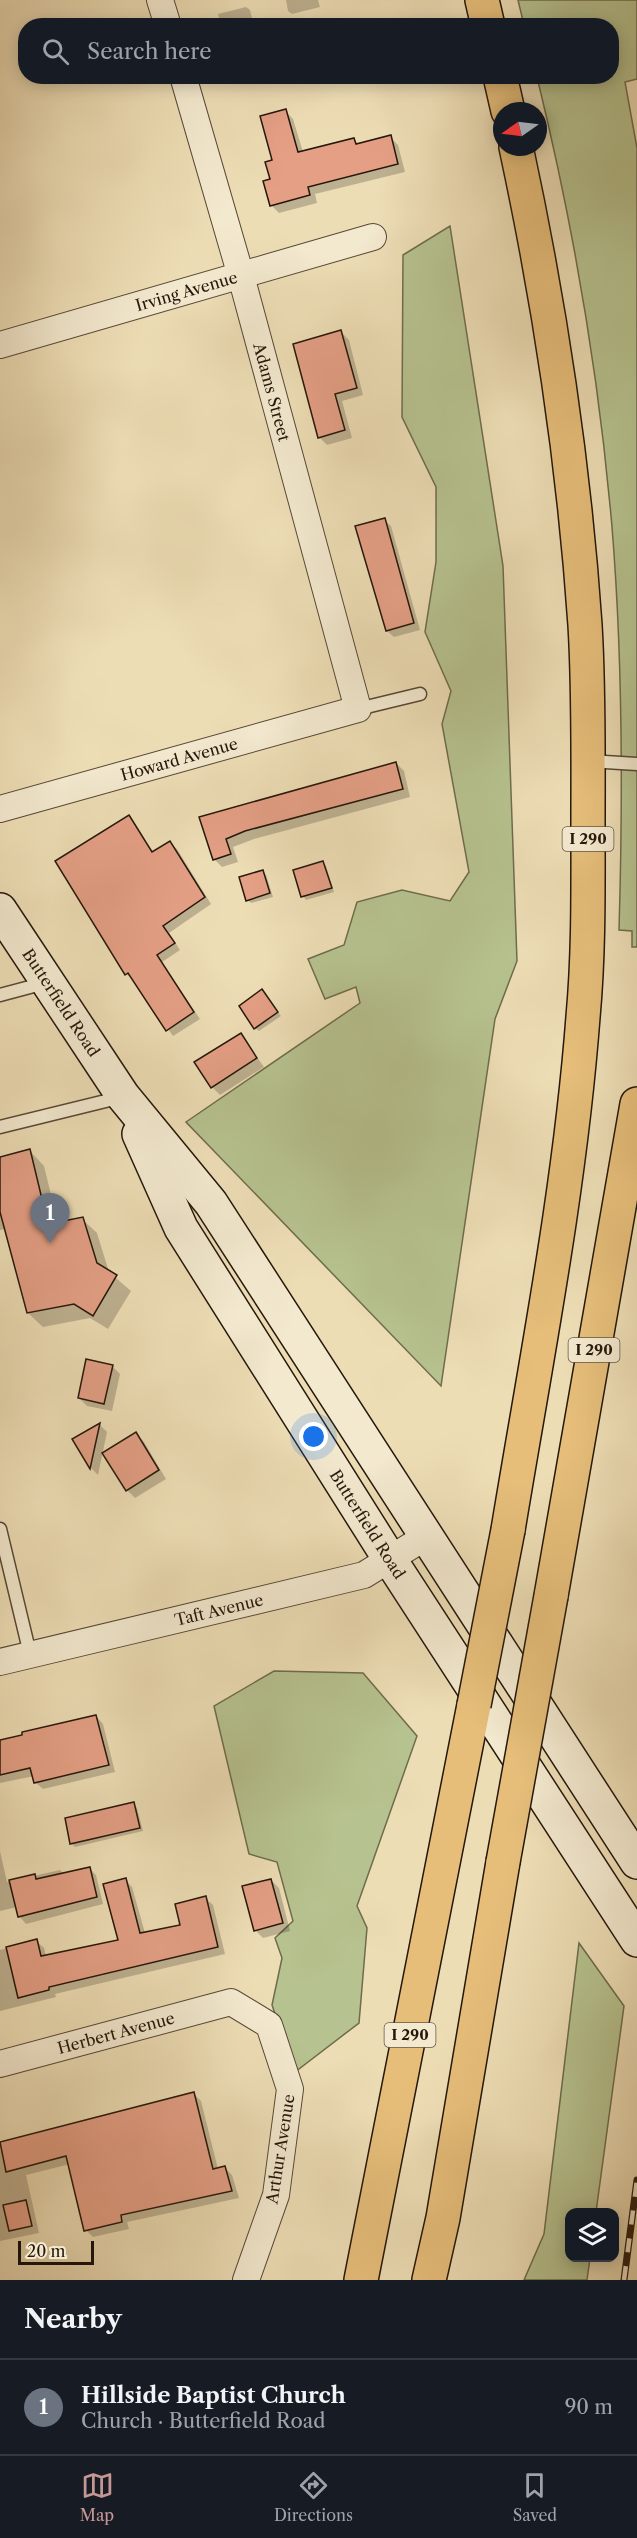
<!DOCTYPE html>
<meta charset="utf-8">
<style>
body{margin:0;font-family:"Libre Caslon Text",serif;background:#20242c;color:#f1f3f6}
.controls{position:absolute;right:18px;bottom:18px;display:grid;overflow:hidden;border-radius:12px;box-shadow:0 3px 15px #0003}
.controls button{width:54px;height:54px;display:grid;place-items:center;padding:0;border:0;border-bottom:2px solid #363941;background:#171b24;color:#f1f3f6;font:30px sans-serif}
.compass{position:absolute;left:493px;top:102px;width:54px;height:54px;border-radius:50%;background:#171b24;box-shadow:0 3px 15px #0003;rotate:256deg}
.scale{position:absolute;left:18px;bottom:15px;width:76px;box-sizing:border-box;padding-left:6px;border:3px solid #25170b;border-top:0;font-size:16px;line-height:21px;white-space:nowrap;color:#25170b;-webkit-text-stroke:4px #f3e9cf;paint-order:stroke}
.you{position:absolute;left:314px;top:1437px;width:21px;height:21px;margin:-15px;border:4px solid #fff;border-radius:50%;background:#1a73e8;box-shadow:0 0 0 9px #1a73e833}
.badge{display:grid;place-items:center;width:39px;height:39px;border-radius:50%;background:#c59692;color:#fff;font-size:20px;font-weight:700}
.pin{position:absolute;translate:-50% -50px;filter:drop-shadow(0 2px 3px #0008)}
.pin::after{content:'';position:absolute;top:32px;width:21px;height:18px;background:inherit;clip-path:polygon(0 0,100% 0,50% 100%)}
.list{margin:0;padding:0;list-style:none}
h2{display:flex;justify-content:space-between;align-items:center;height:78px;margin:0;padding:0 24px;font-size:26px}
h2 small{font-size:20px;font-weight:400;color:#9ea1a6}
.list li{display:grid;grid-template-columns:39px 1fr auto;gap:18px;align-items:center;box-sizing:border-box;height:96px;padding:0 24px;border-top:2px solid #363941}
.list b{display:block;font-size:22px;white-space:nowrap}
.list p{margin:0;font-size:20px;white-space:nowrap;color:#9ea1a6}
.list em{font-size:20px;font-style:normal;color:#9ea1a6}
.icon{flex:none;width:33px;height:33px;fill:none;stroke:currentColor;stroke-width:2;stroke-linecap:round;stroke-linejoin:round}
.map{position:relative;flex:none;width:637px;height:2280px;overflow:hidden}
.search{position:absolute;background:#171b24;box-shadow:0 3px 15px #0003;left:18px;right:18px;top:18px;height:66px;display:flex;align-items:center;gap:15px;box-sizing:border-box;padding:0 21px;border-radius:24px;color:#9ea1a6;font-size:22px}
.sheet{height:174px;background:#171b24}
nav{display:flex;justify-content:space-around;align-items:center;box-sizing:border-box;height:84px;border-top:2px solid #363941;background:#171b24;font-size:16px;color:#9ea1a6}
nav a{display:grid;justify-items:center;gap:3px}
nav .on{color:#c59692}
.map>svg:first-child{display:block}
</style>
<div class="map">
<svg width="637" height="2280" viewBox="0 0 637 2280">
<rect width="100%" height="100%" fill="#edddb5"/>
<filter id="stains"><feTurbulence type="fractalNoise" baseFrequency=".00333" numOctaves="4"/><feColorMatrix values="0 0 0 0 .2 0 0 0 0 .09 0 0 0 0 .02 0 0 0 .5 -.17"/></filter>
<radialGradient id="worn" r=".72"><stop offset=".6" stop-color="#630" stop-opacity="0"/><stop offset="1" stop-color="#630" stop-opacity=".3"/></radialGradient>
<g fill="#b6c28f" stroke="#6e6c4d" stroke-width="1.5">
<path d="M 518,0 L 637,0 L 637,79 L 625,82 L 637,148 L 637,947 L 632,947 L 632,931 L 619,930 C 623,796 623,661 612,527 C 599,376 573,224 537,77 L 612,76 L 612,26 L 524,25 Z"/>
<path d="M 450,226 L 503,566 L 517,961 L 495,1019 L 441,1386 L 186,1122 L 360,1003 L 356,987 L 325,999 L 308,959 L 344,945 L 357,902 L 402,890 L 450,901 L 469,872 L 442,724 L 451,691 L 425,632 L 436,562 L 436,487 L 402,417 L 403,255 Z"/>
<path d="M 274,1671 L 363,1673 L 417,1736 L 357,1906 L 367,1928 L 359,2023 L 295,2072 L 272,2005 L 282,1958 L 275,1938 L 293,1921 L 277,1862 L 249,1854 L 214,1706 Z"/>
<path d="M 579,1943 L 624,2006 L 596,2212 L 570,2212 L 570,2258 L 590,2258 L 587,2280 L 524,2280 L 544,2234 Z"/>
</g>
<g fill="#0003">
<path d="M 286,0 L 318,0 L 320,7 L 292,14 L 288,11 Z"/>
<path d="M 246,7 L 250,10 L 254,26 L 221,26 L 218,14 Z"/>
<path d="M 285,111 L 293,119 L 303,152 L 354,140 L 359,145 L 390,137 L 398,145 L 405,172 L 315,194 L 317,203 L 279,213 L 271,205 L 271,180 Z"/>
<path d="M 341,332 L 349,340 L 363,395 L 342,401 L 352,438 L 327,445 L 319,437 Z"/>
<path d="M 384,520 L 391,526 L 420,630 L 394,637 L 387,631 Z"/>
<path d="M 396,763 L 404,771 L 410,797 L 254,839 L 233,847 L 238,862 L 222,867 L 214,859 L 201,818 Z"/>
<path d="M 129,817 L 154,853 L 170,843 L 177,849 L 211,904 L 169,933 L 180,950 L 162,962 L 200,1019 L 173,1036 L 134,980 L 126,974 L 57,862 Z"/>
<path d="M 323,863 L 326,866 L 334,892 L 306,900 L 303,896 Z"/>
<path d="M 262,872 L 266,875 L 273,897 L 251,903 L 248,900 Z"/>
<path d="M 266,995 L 281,1016 L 259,1031 L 255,1028 Z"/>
<path d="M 241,1035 L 264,1067 L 220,1095 L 212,1087 Z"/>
<path d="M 30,1151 L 44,1166 L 58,1223 L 82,1219 L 97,1233 L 109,1272 L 131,1291 L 108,1329 L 90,1318 L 43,1327 L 28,1313 L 6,1229 L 0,1230 L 0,1159 Z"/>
<path d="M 112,1366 L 120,1374 L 112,1411 L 87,1406 L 79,1398 Z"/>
<path d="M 100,1425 L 107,1432 L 98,1475 L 91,1468 L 74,1440 Z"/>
<path d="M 136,1434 L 144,1442 L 166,1479 L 135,1498 L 127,1490 Z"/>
<path d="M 96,1716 L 103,1724 L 115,1772 L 43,1789 L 35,1782 L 34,1776 L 0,1783 L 0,1742 Z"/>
<path d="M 134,1804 L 137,1808 L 143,1831 L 75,1847 L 72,1844 Z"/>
<path d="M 0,1851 L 7,1882 L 60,1870 L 64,1874 L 89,1868 L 96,1875 L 103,1904 L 26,1924 L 19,1916 L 17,1907 L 0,1911 Z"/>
<path d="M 125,1880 L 132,1887 L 145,1933 L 182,1926 L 205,1898 L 213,1905 L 225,1954 L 55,1994 L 56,1997 L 0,2011 L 0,1950 L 36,1941 L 44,1948 L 46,1956 L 119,1941 Z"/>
<path d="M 271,1880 L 279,1888 L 290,1931 L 263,1938 L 255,1930 Z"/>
<path d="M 194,2094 L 201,2101 L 218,2169 L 225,2168 L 232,2175 L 239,2198 L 127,2222 L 129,2229 L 93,2237 L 86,2230 L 70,2164 L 26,2175 L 39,2233 L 0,2241 L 0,2144 Z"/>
</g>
<g fill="#e49f85" stroke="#25170b" stroke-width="1.5">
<path d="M 286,109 L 298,152 L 354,138 L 356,144 L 391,135 L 398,164 L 308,187 L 310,195 L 270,206 L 263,181 L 270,179 L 265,162 L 272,160 L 260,116 Z"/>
<path d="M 341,330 L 357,388 L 335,394 L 345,430 L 318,438 L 293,344 Z"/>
<path d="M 385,518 L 414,623 L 386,631 L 355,526 Z"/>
<path d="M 396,762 L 403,789 L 245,831 L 226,839 L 231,854 L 213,860 L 199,817 Z"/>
<path d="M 129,815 L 152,852 L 170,841 L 205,897 L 163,926 L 175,943 L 157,955 L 194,1012 L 166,1031 L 128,973 L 125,975 L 55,861 Z"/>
<path d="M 323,861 L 332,888 L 301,897 L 293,870 Z"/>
<path d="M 263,870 L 270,893 L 246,901 L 239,877 Z"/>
<path d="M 262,989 L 278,1012 L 254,1029 L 239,1006 Z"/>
<path d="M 241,1033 L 257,1058 L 211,1088 L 194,1062 Z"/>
<path d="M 30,1149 L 48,1224 L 83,1217 L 97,1263 L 117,1275 L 93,1316 L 74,1304 L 27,1313 L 0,1212 L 0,1157 Z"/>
<path d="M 86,1359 L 113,1365 L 104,1404 L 78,1398 Z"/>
<path d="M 100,1423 L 90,1469 L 72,1439 Z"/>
<path d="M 136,1432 L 159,1470 L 126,1491 L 102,1453 Z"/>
<path d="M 96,1715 L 109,1765 L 34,1783 L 30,1768 L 0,1775 L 0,1740 L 22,1735 L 22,1732 Z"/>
<path d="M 134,1802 L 140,1828 L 70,1844 L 65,1818 Z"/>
<path d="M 90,1867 L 97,1897 L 18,1917 L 9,1880 L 35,1874 L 36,1879 Z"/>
<path d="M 126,1878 L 140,1933 L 180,1925 L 175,1904 L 206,1896 L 218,1947 L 49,1987 L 49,1990 L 18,1998 L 6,1947 L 37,1939 L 41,1956 L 118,1940 L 103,1884 Z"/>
<path d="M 271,1879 L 283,1923 L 254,1931 L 242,1886 Z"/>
<path d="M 194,2092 L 213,2169 L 225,2166 L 232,2191 L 121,2215 L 122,2222 L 84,2231 L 66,2156 L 6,2172 L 0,2142 Z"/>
<path d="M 26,2200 L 32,2226 L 9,2231 L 3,2205 Z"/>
</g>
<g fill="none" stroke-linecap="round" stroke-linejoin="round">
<defs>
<g id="service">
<path d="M 358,709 L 420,694"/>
<path d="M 589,761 L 637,764"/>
<path d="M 0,995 L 45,983"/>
<path d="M 0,1127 L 122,1097"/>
<path d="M 0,1529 L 30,1654"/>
</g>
<g id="minor">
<path d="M 160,0 L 168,26"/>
<path id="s1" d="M 0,345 L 373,237"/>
<path id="s2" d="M 0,809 L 358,709 L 241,276 L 183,76"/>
<path id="s3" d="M 0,1662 L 364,1575 L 427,1536"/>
<path id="s4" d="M 0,2064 L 231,2002 L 269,2025 L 290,2089 L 276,2195 L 246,2280"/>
</g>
<g id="secondary">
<path id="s5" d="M 0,910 L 123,1096 L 211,1203 L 637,1862"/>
<path id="s6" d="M 139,1134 L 181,1228 L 389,1558 L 637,1940"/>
</g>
<g id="motorway">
<path d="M 482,0 L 488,26"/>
<path d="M 500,76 L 508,111"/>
<path d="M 508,1530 C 536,1360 570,1189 583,1017 C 589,952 588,886 588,821 C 588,756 589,690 585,625 C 574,464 550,305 516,147"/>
<path d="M 551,1596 L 637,1104"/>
<path d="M 361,2280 L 474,1705"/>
<path d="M 429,2280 L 443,2218 L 503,1862"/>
</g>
</defs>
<use href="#service" stroke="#574836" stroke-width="15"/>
<use href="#minor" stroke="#574836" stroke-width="28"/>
<use href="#secondary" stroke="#25170b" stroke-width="36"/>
<use href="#motorway" stroke="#25170b" stroke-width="36"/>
<use href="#service" stroke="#f3e9cf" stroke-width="12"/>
<use href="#minor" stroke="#f3e9cf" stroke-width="26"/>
<use href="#secondary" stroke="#f3e9cf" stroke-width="33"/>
<use href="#motorway" stroke="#e6be7a" stroke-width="33"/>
<defs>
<path id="rail" d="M 624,2280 L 637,2180"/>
</defs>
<use href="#rail" stroke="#25170b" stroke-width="7"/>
<use href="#rail" stroke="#f3e9cf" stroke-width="4.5" stroke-dasharray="14" stroke-linecap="butt"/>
<defs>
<g id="motorway-bridge">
<path d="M 474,1705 L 508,1530"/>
<path d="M 503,1862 L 551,1596"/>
</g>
</defs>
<use href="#motorway-bridge" stroke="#25170b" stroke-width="36" stroke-linecap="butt"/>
<use href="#motorway-bridge" stroke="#e6be7a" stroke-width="33"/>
</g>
<g text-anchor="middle" stroke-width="5" stroke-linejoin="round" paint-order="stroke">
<g fill="#f3e9cf" stroke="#635646" stroke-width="1.5">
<rect x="562.5" y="827" width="51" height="24" rx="4.5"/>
<rect x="568.5" y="1338" width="51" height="24" rx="4.5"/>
<rect x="384.5" y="2023" width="51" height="24" rx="4.5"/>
</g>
<g font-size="15" font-weight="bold" fill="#25170b">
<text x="588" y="844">I 290</text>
<text x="594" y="1355">I 290</text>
<text x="410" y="2040">I 290</text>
</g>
<g font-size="16" fill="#25170b" stroke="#f3e9cf">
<text dy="6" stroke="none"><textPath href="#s1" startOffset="194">Irving Avenue</textPath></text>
<text transform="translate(272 392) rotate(75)" y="6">Adams Street</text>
<text dy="6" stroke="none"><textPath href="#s2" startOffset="186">Howard Avenue</textPath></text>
<text dy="6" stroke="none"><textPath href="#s5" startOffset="111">Butterfield Road</textPath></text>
<text dy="6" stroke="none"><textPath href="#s6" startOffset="453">Butterfield Road</textPath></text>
<text dy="6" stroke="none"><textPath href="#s3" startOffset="225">Taft Avenue</textPath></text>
<text dy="6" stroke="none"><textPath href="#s4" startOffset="120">Herbert Avenue</textPath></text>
<text transform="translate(280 2149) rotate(-81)" y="6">Arthur Avenue</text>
</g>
</g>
<rect width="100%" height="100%" filter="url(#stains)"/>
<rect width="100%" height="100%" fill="url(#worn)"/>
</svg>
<div class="controls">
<button><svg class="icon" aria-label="layers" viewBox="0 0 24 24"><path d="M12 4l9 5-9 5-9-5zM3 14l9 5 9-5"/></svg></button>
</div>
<svg class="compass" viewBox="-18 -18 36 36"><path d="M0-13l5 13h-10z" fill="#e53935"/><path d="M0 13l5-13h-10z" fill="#9ea1a6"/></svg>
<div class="scale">20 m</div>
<div class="you"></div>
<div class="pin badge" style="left:50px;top:1243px;background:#6b7280">1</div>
<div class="search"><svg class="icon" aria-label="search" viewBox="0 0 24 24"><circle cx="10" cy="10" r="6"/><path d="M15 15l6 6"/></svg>Search here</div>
</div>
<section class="sheet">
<h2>Nearby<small></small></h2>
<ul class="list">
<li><span class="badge" style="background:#6b7280">1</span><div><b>Hillside Baptist Church</b><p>Church · Butterfield Road</p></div><em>90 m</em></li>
</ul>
</section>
<nav>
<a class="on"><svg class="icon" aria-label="map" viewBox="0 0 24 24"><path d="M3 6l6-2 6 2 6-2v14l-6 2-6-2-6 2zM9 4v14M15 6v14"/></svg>Map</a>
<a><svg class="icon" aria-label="directions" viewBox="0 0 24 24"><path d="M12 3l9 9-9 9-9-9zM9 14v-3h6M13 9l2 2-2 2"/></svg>Directions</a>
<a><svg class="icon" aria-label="saved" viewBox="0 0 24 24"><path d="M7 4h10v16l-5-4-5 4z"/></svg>Saved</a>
</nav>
